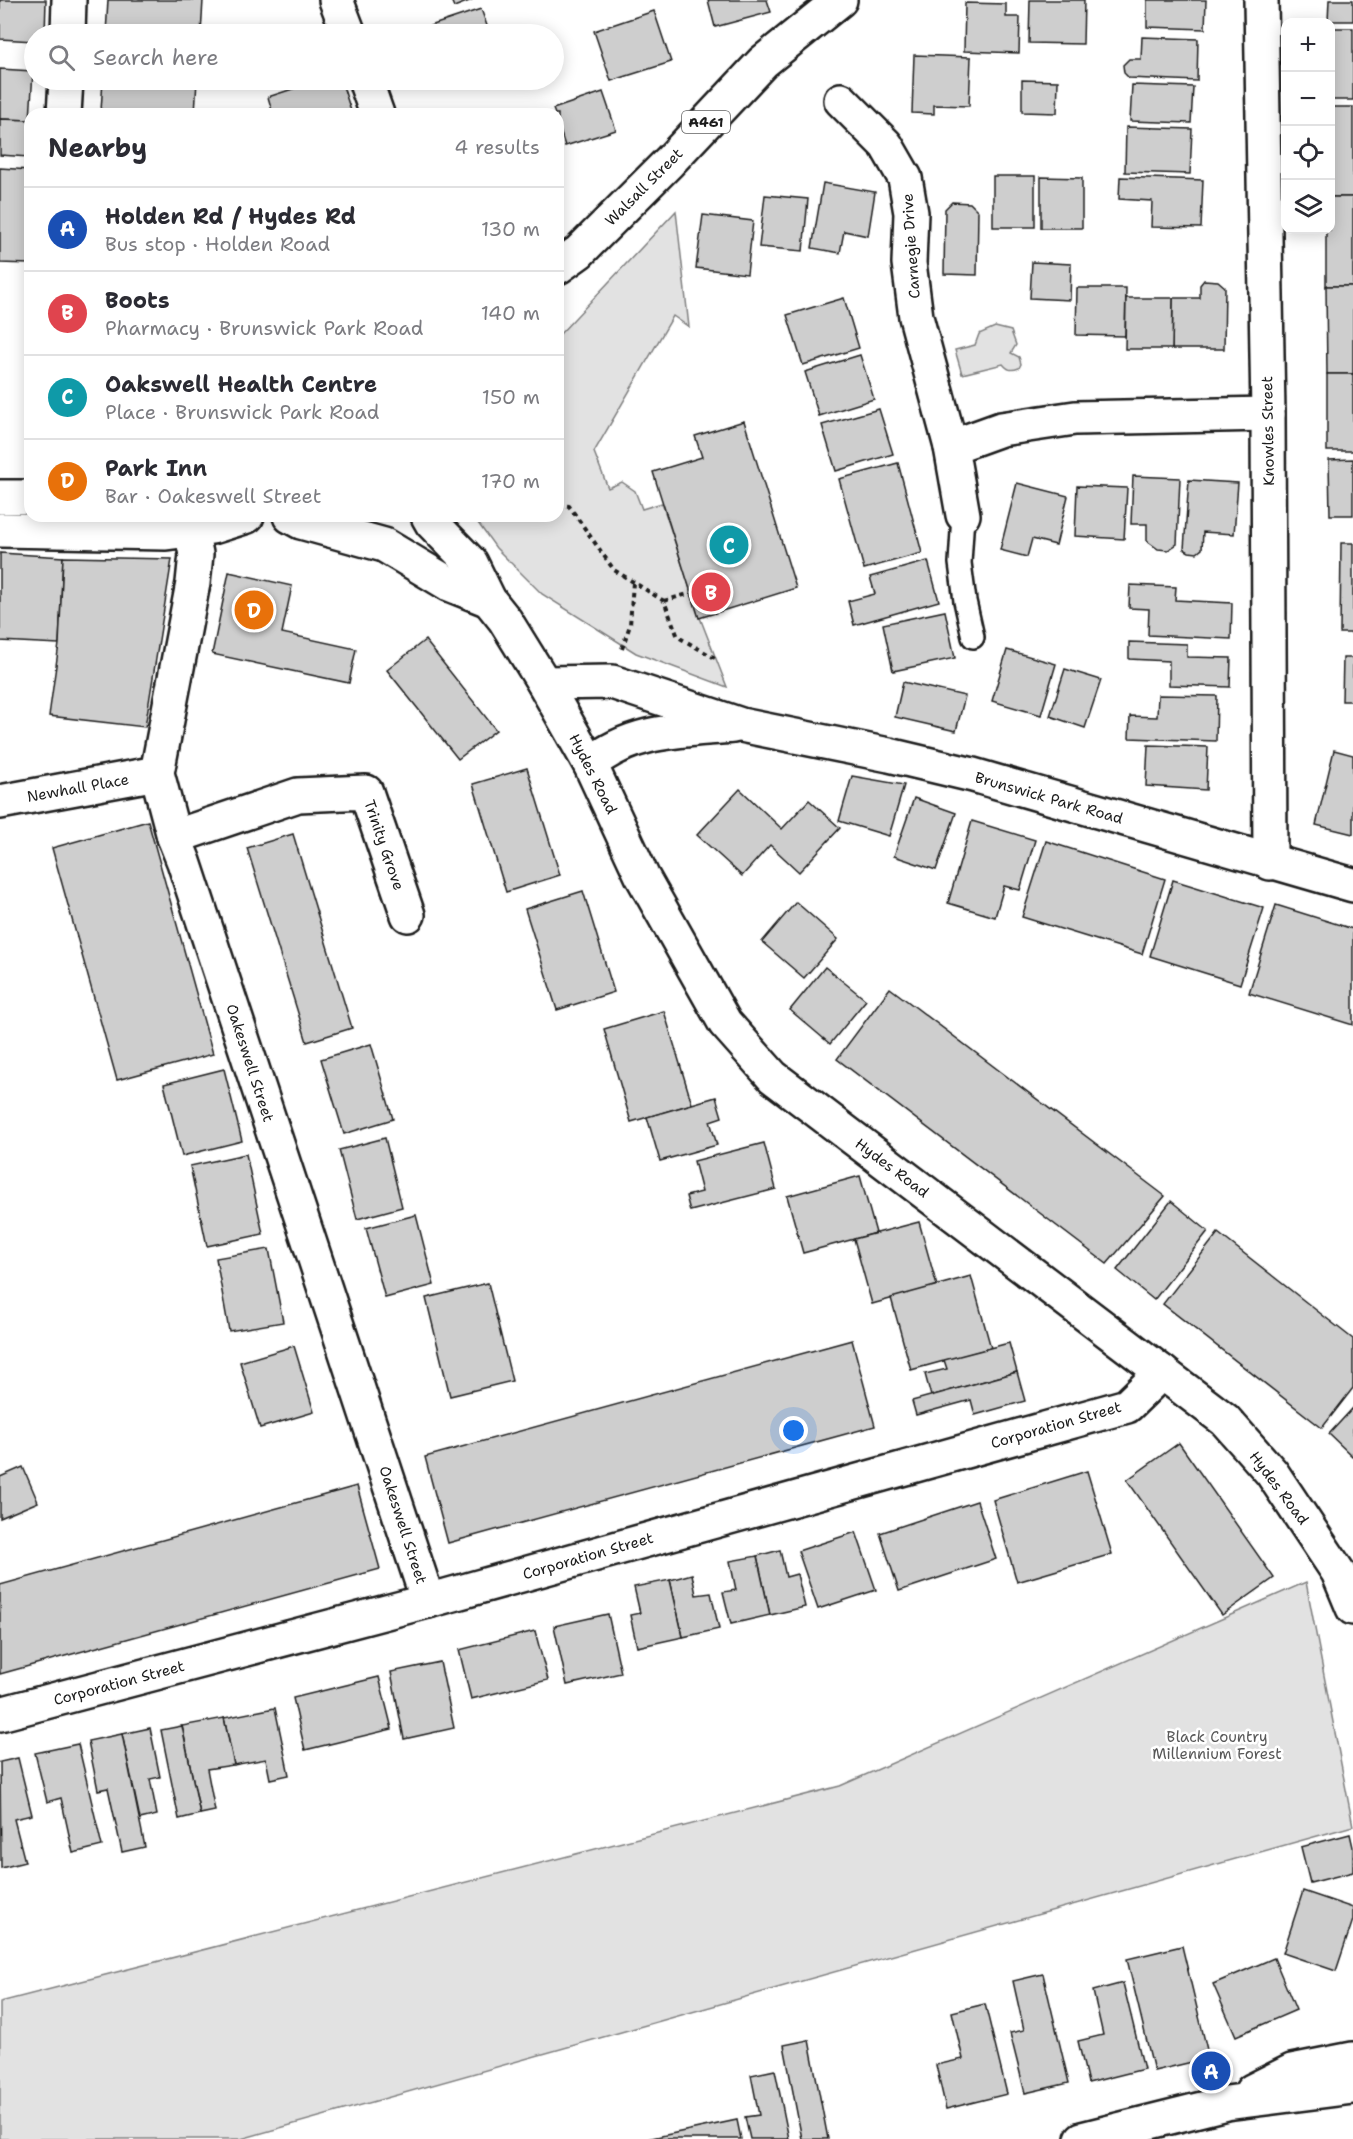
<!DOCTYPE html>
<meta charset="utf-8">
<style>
body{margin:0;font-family:"Shantell Sans",sans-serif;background:#f7f7f7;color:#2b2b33}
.controls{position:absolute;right:18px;top:18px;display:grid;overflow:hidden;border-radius:12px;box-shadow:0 3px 15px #0003}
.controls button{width:54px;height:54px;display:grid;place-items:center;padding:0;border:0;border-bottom:2px solid #e1e1e2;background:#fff;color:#2b2b33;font:30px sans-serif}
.you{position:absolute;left:794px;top:1431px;width:21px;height:21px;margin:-15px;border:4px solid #fff;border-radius:50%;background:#1a73e8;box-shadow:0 0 0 9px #1a73e833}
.badge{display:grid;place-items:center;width:39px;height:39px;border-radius:50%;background:#1f6fb2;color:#fff;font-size:20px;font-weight:700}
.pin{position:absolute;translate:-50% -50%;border:3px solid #fff;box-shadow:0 2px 6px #0006}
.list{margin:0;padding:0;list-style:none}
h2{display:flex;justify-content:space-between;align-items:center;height:78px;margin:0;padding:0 24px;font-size:26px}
h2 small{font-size:20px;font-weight:400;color:#7c7c81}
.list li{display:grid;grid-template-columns:39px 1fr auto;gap:18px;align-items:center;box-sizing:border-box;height:84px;padding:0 24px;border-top:2px solid #e1e1e2}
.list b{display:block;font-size:22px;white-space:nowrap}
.list p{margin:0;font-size:20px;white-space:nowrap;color:#7c7c81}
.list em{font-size:20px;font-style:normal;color:#7c7c81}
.icon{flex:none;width:33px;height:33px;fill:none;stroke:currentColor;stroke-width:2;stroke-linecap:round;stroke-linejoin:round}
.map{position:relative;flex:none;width:1353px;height:2139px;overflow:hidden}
.search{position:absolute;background:#fff;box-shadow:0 3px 15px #0003;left:24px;top:24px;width:540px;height:66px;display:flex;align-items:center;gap:15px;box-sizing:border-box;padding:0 21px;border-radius:33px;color:#7c7c81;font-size:22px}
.panel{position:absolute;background:#fff;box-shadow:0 3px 15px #0003;left:24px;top:108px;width:540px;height:414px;border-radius:18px}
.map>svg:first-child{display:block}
</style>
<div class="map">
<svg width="1353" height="2139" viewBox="0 0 1353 2139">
<rect width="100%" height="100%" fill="#fff"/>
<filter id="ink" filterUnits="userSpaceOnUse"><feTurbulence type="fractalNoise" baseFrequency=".0167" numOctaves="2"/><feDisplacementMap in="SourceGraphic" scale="12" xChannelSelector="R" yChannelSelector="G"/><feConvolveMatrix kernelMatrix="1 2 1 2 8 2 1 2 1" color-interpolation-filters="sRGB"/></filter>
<g filter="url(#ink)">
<g fill="#e2e2e2" stroke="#7f7f7f" stroke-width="1.5">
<path d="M 676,211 L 689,327 L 673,316 L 594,452 L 608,488 L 622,482 L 635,491 L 642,509 L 662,503 L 697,610 L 727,687 L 636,653 L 542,594 L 496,548 L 473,516 L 558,516 L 558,336 Z"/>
<path d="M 995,327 L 1011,331 L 1016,345 L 1011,353 L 1019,357 L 1021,364 L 1019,368 C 1011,371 1008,370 1003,364 L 962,374 L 955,350 L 975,345 L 979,334 Z"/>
<path d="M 1306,1582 L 1353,1826 L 241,2139 L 0,2139 L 0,2002 L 840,1786 Z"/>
</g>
<g fill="#cecece" stroke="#1c1c1c" stroke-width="1.5">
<path d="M 0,0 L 46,0 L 45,34 L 34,34 L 34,41 L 0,39 Z"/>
<path d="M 108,0 L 203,0 L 201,34 L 106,34 Z"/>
<path d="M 451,0 L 472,0 L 454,7 Z"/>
<path d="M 708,0 L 767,0 L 771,12 L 715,27 Z"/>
<path d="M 1030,0 L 1084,0 L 1083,44 L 1029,43 Z"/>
<path d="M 1147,0 L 1206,0 L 1205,29 L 1147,27 Z"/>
<path d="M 1329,0 L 1353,0 L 1353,21 L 1328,21 Z"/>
<path d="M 965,3 L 1006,4 L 1006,17 L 1020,17 L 1019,53 L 964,51 Z"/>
<path d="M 481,9 L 490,34 L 432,34 L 430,26 Z"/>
<path d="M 654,11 L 671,62 L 611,81 L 594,31 Z"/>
<rect x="1330" y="28" width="23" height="72"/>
<path d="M 1142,37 L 1198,39 L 1197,81 L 1129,78 L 1124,73 L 1123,65 L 1129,59 L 1141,59 Z"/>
<path d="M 914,55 L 971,57 L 969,106 L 934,105 L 934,114 L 912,113 Z"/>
<path d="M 0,69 L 33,71 L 30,120 L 0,119 Z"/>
<path d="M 103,80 L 197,80 L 195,114 L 147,114 L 101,111 Z"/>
<path d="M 320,80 L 341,80 L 352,114 L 273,114 L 268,97 Z"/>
<path d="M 1022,80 L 1058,81 L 1057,113 L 1022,112 Z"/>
<path d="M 1132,85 L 1193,87 L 1191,123 L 1130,121 Z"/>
<path d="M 603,92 L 616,130 L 565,146 L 558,124 L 558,114 L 555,114 L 553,109 Z"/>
<rect x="1330" y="107" width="23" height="90"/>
<path d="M 0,119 L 30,120 L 29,157 L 0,155 Z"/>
<path d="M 1126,127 L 1192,129 L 1190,174 L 1125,172 Z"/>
<path d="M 0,168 L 30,170 L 30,264 L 0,263 Z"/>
<rect x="993" y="176" width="42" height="51"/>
<path d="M 1041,177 L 1082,178 L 1082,228 L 1041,228 Z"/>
<path d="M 1120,177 L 1203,180 L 1201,228 L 1151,227 L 1152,201 L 1119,199 Z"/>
<path d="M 823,183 L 875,192 L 868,236 L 844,231 L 840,253 L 812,248 Z"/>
<path d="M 765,195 L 808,199 L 803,251 L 759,247 Z"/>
<path d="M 1330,197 L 1353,197 L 1353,286 L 1326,286 L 1326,230 L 1330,230 Z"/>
<path d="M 952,202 L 970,203 L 978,211 L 977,275 L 944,274 L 945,209 Z"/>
<path d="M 703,215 L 753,221 L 747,274 L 696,268 Z"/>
<path d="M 1032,262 L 1071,264 L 1070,300 L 1030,298 Z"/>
<path d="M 1204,280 L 1218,281 L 1225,287 L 1224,349 L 1172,349 L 1173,298 L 1200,298 L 1200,285 Z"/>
<path d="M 1326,286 L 1353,286 L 1353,374 L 1327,374 Z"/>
<path d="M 1077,288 L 1126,288 L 1125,336 L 1076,335 Z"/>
<path d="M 844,298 L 859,348 L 803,365 L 787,315 Z"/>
<path d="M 1126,298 L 1173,298 L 1172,349 L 1125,349 Z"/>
<path d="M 860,355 L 874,399 L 819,416 L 805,372 Z"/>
<rect x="1327" y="374" width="26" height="77"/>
<path d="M 879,409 L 893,454 L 836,471 L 822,425 Z"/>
<path d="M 744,421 L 796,588 L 699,618 L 653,472 L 702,457 L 695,436 Z"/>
<path d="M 1353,459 L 1353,515 L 1330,515 L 1329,460 Z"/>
<path d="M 898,463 L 922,553 L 864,569 L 839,479 Z"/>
<path d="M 1133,476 L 1180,478 L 1177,544 L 1168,550 L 1158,549 L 1147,541 L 1147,524 L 1131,524 Z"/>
<path d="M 1189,480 L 1238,483 L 1234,534 L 1203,532 L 1202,549 L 1197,553 L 1189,552 L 1184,549 Z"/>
<path d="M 1017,483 L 1068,496 L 1056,545 L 1032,539 L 1027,557 L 1000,550 Z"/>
<path d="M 1077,486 L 1127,488 L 1124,539 L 1075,536 Z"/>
<path d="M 1341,543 L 1353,543 L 1353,633 L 1340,633 Z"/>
<path d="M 0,553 L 63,557 L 59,644 L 0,641 Z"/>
<path d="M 63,557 L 172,559 L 145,727 L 49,716 L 59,644 Z"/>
<path d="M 928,561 L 939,601 L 854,625 L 848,601 L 875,594 L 870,577 Z"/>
<path d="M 229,572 L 292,586 L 282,633 L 356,649 L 349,683 L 212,654 Z"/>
<path d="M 1130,585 L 1176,587 L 1175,600 L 1232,603 L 1231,639 L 1148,635 L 1149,609 L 1129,608 Z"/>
<path d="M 945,611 L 955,658 L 893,671 L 883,624 Z"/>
<path d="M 425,640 L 496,730 L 458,759 L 387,670 Z"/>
<path d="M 1129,642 L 1187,644 L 1187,657 L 1231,658 L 1230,687 L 1169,685 L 1169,661 L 1129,659 Z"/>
<path d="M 1007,650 L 1056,664 L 1041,715 L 992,701 Z"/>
<path d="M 1343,658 L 1353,658 L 1353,701 L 1342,701 Z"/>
<path d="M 1065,669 L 1101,680 L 1085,728 L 1050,716 Z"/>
<path d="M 903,682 L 965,696 L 956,731 L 895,717 Z"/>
<path d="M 1158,695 L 1217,696 L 1216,741 L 1129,738 L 1130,716 L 1157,717 Z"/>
<path d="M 1148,745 L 1208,747 L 1206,790 L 1146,786 Z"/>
<path d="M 1334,750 L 1353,755 L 1353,834 L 1316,825 Z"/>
<path d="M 527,768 L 560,875 L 506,892 L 473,784 Z"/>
<path d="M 852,776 L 904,785 L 889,836 L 839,821 Z"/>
<path d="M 740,789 L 782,829 L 809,800 L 840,828 L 799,872 L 770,845 L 742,876 L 697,835 Z"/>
<path d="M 914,798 L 956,813 L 936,870 L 894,856 Z"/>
<path d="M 148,821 L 213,1054 L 117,1080 L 52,848 Z"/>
<path d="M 972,821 L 1035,840 L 1020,890 L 1004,886 L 995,917 L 948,903 Z"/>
<path d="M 293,834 L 352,1028 L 307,1042 L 247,848 Z"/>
<path d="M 1046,841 L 1165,879 L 1142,954 L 1022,917 Z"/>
<path d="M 1173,880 L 1264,908 L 1240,984 L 1150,956 Z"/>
<path d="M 583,891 L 614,992 L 557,1010 L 525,909 Z"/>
<path d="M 796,902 L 838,939 L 804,978 L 762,942 Z"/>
<path d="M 1276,905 L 1353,929 L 1353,1025 L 1249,993 Z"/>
<path d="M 825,967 L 866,1000 L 830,1044 L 790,1010 Z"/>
<path d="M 890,988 L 1165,1196 L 1107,1264 L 837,1059 Z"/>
<path d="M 664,1011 L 692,1104 L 631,1122 L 604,1029 Z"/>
<path d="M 371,1044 L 393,1119 L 344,1134 L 321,1059 Z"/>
<path d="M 224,1069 L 242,1141 L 182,1156 L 164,1084 Z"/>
<path d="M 716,1097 L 722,1117 L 710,1121 L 717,1145 L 660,1161 L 647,1117 Z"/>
<path d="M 385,1138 L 402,1207 L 357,1219 L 339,1150 Z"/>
<path d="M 764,1143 L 776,1189 L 690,1211 L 686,1196 L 702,1192 L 694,1161 Z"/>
<path d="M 246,1154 L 263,1234 L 207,1246 L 190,1166 Z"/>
<path d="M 860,1176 L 876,1233 L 803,1253 L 787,1196 Z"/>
<path d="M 1171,1201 L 1208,1231 L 1154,1300 L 1117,1270 Z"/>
<path d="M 416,1215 L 434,1285 L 385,1298 L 366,1228 Z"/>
<path d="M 919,1222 L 937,1286 L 872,1304 L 854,1239 Z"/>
<path d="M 1218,1233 L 1353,1339 L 1353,1388 L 1322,1428 L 1163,1304 Z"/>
<path d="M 269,1249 L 283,1322 L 229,1331 L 216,1258 Z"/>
<path d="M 971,1276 L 991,1348 L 911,1370 L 891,1298 Z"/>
<path d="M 488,1283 L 512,1381 L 450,1396 L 426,1298 Z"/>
<path d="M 852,1340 L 875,1426 L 448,1543 L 425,1457 Z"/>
<path d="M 1009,1343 L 1017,1372 L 931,1396 L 925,1374 L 947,1369 L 944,1360 Z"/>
<path d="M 294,1346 L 314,1412 L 260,1428 L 240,1362 Z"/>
<path d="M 1017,1372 L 1025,1401 L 975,1415 L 971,1400 L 916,1415 L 912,1401 Z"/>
<path d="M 1353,1408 L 1353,1456 L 1352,1456 L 1329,1434 Z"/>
<path d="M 1179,1443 L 1274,1578 L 1222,1615 L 1127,1480 Z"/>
<path d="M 23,1467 L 38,1502 L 0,1518 L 0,1477 Z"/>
<path d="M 1087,1471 L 1112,1554 L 1017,1582 L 993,1500 Z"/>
<path d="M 357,1486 L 380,1569 L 0,1674 L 0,1585 Z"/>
<path d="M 977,1501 L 996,1559 L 899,1591 L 880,1533 Z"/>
<path d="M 856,1532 L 876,1590 L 818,1609 L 798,1551 Z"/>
<path d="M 780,1550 L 786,1577 L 797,1574 L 805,1607 L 770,1615 L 757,1556 Z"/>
<path d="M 757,1556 L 770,1615 L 731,1624 L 723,1592 L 736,1590 L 730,1561 Z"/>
<path d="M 692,1574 L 696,1595 L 711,1593 L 719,1629 L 683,1637 L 670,1580 Z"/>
<path d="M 670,1580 L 683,1637 L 637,1647 L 630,1615 L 640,1613 L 634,1587 Z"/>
<path d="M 608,1614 L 621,1673 L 567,1685 L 554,1626 Z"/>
<path d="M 535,1631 L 548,1680 L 471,1699 L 459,1650 Z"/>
<path d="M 440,1662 L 454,1728 L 404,1739 L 391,1672 Z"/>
<path d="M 379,1677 L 392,1729 L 305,1750 L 293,1698 Z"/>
<path d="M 275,1708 L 289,1775 L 270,1779 L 266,1759 L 234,1765 L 224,1718 Z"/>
<path d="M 224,1718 L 234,1765 L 207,1769 L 215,1811 L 200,1814 L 182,1726 Z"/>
<path d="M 182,1726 L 200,1814 L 179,1819 L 161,1730 Z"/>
<path d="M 150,1728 L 160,1777 L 150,1779 L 157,1815 L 140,1819 L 122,1734 Z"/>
<path d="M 122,1734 L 145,1847 L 122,1852 L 108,1788 L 98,1790 L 88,1741 Z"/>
<path d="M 78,1744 L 102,1846 L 73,1853 L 61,1798 L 47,1802 L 35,1753 Z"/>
<path d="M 18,1758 L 32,1815 L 14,1819 L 25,1862 L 1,1868 L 0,1762 Z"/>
<path d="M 1350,1834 L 1353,1847 L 1353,1872 L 1310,1883 L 1301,1847 Z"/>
<path d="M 1303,1891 L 1353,1908 L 1353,1920 L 1336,1971 L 1283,1953 Z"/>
<path d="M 1182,1946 L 1209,2058 L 1154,2071 L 1127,1959 Z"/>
<path d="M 1274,1958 L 1296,2010 L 1236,2036 L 1213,1984 Z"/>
<path d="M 1043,1974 L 1069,2083 L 1025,2093 L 1010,2033 L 1024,2030 L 1013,1981 Z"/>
<path d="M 1123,1983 L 1144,2069 L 1088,2083 L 1078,2041 L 1103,2035 L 1093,1991 Z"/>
<path d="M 985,2004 L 1007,2094 L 946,2109 L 936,2065 L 963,2059 L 952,2012 Z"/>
<path d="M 809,2040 L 828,2139 L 802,2139 L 784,2045 Z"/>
<path d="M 775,2070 L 789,2139 L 750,2139 L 745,2117 L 759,2115 L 751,2075 Z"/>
<path d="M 737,2120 L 741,2139 L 647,2139 Z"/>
</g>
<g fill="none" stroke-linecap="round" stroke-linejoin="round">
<defs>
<path id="lane" d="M 963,515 L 960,563 L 965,601 L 973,637"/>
<g id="street">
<path d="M 336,0 L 349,34"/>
<path d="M 1261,0 L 1268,414 L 1270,863"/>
<path d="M 68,34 L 69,0"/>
<path d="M 365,80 L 377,114"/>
<path d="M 841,100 L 886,145 L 905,178 L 911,213 L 909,263 L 916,317 L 951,447 L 963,515"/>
<path d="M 64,114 L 66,80"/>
<path d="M 951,447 L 1001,429 L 1075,418 L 1268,414"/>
<path d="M 188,516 L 196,554 L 193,583 L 157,773 L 174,837 L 184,862 L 428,1601"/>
<path d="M 544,683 L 612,682 L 741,725 L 889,755 L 973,775 L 1353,885"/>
<path d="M 590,764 C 634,729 680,731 733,726"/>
<path d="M 0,802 L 157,773"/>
<path d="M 174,837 L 298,795 L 366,792 L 408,915"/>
<path d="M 0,1714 L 428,1601 L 1127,1406 L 1162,1372"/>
<path d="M 1252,2091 L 1292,2071 L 1353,2059"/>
<path d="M 1082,2139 L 1226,2103 L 1353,2087"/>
</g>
<g id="secondary">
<path d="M 290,516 L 301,522 L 384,545 L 449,584 L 489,600"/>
<path d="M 428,516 L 432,523 L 471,563 L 489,600 L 505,620 L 544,683 L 590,764 L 642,876 L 725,1023 L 773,1077 L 1225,1420 L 1272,1473 L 1338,1572 L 1353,1608"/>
</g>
<g id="highway">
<path d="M 558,267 L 579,252 L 669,162 L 763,62 L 840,0"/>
<path d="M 0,497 L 30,497"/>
<path d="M 0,530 L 166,533 L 212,527 L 247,516"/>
</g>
</defs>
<use href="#lane" stroke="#1c1c1c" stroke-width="26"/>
<use href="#street" stroke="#1c1c1c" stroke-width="38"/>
<use href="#secondary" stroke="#1c1c1c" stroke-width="38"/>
<use href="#highway" stroke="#1c1c1c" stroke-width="38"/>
<g stroke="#1c1c1c" stroke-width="4" stroke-dasharray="4.5 4.5" stroke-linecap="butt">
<path d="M 558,505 L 569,506 L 614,570 L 664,601 L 678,637 L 715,658"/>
<path d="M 664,601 L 691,593"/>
<path d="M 622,649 L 630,625 L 633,582"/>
</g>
<use href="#lane" stroke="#fff" stroke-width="21"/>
<use href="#street" stroke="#fff" stroke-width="33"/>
<use href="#secondary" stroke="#fff" stroke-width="33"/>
<use href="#highway" stroke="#fff" stroke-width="33"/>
</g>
</g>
<g text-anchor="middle" stroke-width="5" stroke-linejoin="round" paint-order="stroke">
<rect fill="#fff" stroke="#606060" stroke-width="1.5" x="682" y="111" width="48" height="22" rx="4.5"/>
<g font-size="14" font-weight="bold" fill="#1c1c1c">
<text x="706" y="127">A461</text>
</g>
<g font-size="15" fill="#1c1c1c" stroke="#fff">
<text transform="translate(644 187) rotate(-45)" y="5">Walsall Street</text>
<text transform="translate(911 246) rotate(-94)" y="5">Carnegie Drive</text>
<text transform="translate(1268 431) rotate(-91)" y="5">Knowles Street</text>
<text transform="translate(593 774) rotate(63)" y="5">Hydes Road</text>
<text transform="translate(78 788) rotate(-10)" y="5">Newhall Place</text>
<text transform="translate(1049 798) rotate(16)" y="5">Brunswick Park Road</text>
<text transform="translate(384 845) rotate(71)" y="5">Trinity Grove</text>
<text transform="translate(250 1063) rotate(72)" y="5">Oakeswell Street</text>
<text transform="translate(892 1168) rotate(37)" y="5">Hydes Road</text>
<text transform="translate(1056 1425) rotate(-16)" y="5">Corporation Street</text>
<text transform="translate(1279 1488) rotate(53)" y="5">Hydes Road</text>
<text transform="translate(403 1525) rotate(72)" y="5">Oakeswell Street</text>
<text transform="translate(588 1556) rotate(-16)" y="5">Corporation Street</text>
<text transform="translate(119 1683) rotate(-15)" y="5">Corporation Street</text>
</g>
<g font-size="15" fill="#575757" stroke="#fff">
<text x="1217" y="1742">Black Country<tspan x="1217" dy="17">Millennium Forest</tspan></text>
</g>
</g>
</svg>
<div class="controls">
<button>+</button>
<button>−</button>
<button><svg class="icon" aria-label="locate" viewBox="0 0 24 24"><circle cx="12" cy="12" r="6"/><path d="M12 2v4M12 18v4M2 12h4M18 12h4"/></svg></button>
<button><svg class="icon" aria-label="layers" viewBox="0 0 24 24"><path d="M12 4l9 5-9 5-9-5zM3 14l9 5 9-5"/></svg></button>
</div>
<div class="you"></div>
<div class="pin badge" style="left:1211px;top:2071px;background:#1a4fb4">A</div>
<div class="pin badge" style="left:711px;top:592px;background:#e0444e">B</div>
<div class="pin badge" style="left:729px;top:545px;background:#0f9aa8">C</div>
<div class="pin badge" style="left:254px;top:610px;background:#e8710a">D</div>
<div class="search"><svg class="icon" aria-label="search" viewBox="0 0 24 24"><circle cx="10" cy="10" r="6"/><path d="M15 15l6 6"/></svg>Search here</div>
<section class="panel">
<h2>Nearby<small>4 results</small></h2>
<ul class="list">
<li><span class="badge" style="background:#1a4fb4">A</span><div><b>Holden Rd / Hydes Rd</b><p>Bus stop · Holden Road</p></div><em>130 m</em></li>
<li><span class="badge" style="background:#e0444e">B</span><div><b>Boots</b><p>Pharmacy · Brunswick Park Road</p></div><em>140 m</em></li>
<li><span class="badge" style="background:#0f9aa8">C</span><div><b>Oakswell Health Centre</b><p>Place · Brunswick Park Road</p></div><em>150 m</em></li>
<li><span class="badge" style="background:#e8710a">D</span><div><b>Park Inn</b><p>Bar · Oakeswell Street</p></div><em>170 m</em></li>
</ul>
</section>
</div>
